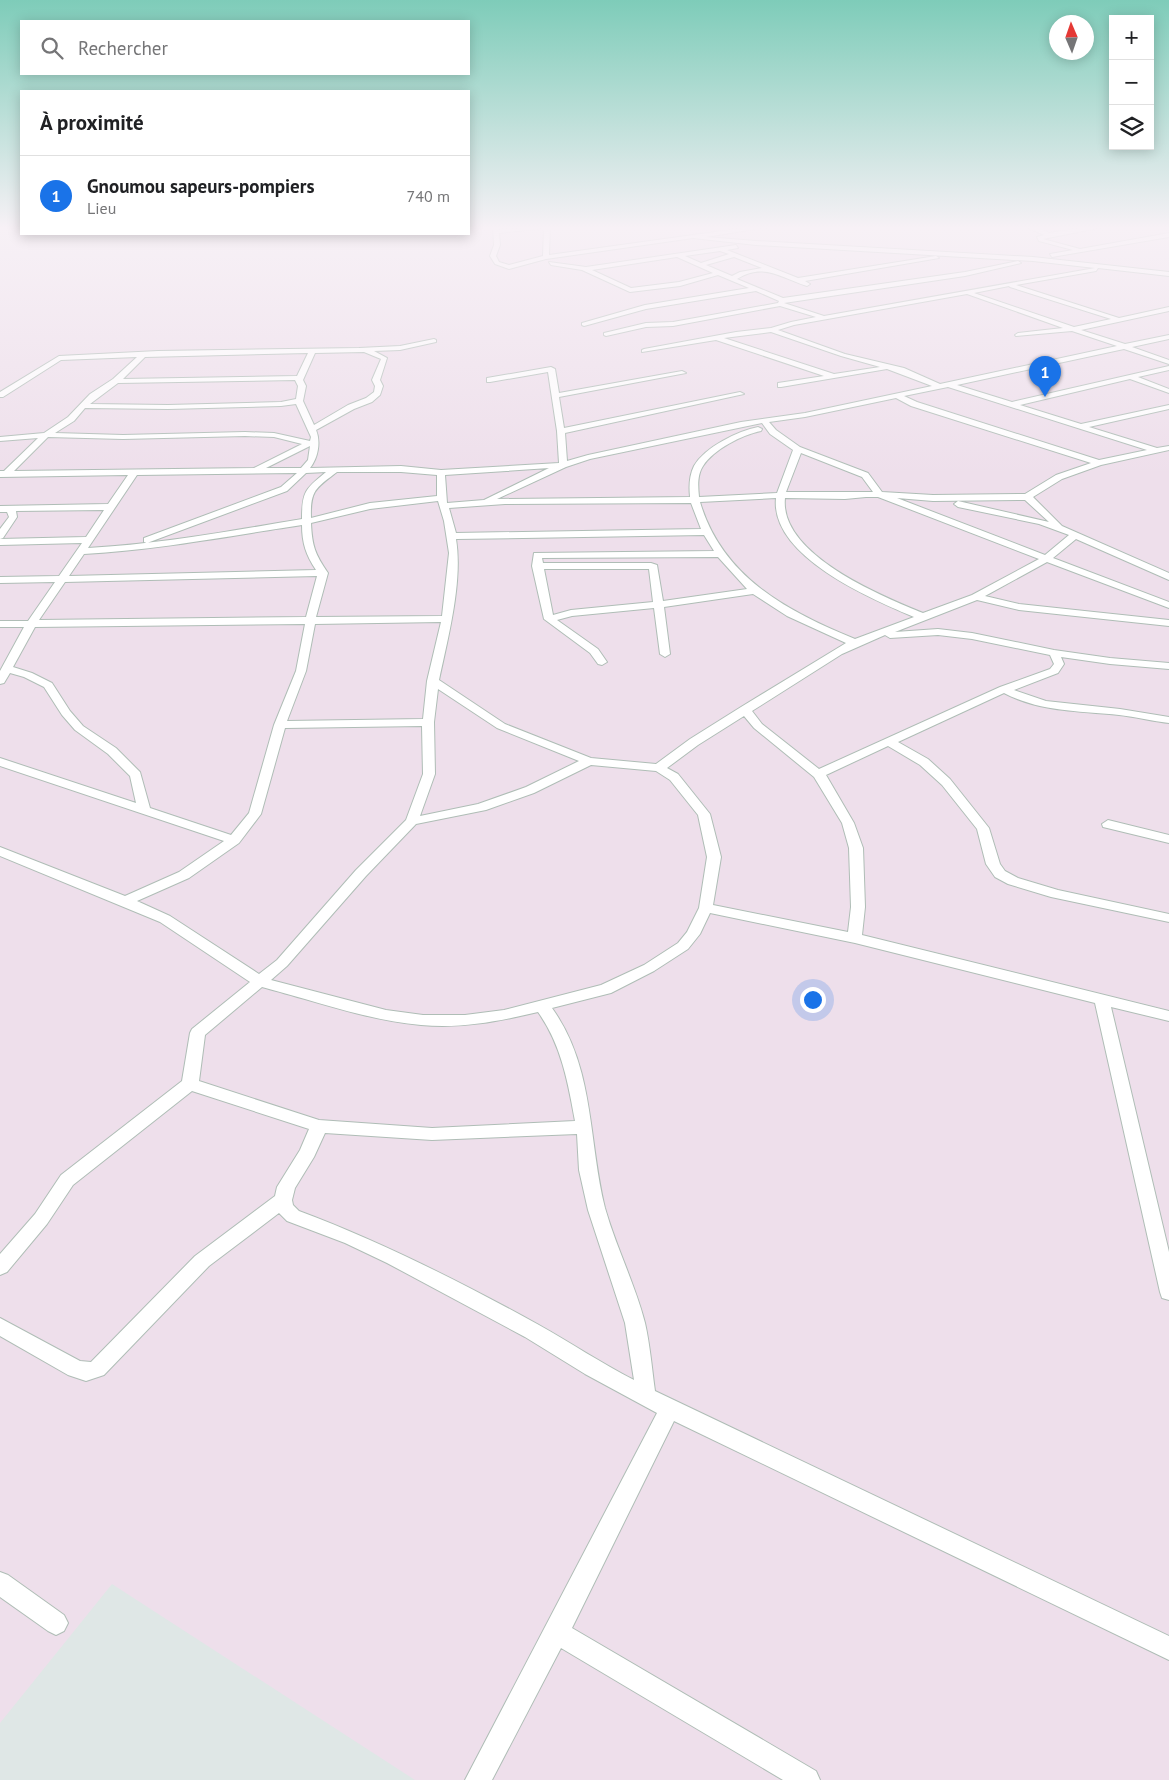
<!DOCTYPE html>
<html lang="fr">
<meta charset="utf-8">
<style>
body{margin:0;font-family:"PT Sans",sans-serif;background:#f2f2f2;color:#202124}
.controls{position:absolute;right:15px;top:15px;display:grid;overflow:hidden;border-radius:0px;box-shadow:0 2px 12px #0003}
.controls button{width:45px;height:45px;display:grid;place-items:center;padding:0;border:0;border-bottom:1px solid #e0e0e0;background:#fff;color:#202124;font:25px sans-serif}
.compass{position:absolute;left:1049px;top:15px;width:45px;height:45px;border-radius:50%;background:#fff;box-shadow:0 2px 12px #0003;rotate:358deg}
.you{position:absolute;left:812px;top:999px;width:18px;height:18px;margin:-12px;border:4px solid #fff;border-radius:50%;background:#1a73e8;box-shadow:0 0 0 8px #1a73e833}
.badge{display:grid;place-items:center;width:32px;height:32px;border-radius:50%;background:#1a73e8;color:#fff;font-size:16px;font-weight:700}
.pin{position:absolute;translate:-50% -41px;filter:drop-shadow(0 1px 2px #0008)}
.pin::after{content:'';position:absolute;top:26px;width:18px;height:15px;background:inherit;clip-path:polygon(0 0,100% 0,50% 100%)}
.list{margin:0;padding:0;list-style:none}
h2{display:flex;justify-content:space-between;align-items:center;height:65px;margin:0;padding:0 20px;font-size:21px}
h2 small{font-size:16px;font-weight:400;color:#757577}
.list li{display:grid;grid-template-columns:32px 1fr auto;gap:15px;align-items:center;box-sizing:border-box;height:80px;padding:0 20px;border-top:1px solid #e0e0e0}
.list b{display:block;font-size:19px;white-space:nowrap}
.list p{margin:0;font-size:16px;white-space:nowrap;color:#757577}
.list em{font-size:16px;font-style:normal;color:#757577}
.icon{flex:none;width:28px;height:28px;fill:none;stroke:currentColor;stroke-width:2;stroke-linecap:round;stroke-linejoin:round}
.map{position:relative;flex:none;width:1169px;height:1780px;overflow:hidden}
.search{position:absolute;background:#fff;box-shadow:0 2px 12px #0003;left:20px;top:20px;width:450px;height:55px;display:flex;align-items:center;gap:12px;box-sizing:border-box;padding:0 18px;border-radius:0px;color:#757577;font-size:19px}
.panel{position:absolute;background:#fff;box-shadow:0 2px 12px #0003;left:20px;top:90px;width:450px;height:145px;border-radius:0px}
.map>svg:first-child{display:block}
</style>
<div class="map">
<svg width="1169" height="1780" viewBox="0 0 1169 1780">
<rect width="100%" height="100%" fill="#eedfeb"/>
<path fill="#dfe7e6" d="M 112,1584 L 415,1780 L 0,1780 L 0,1723 Z"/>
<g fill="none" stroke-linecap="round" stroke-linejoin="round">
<defs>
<g id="street">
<path d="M 493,226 L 499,226 L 499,230 L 550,226 L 549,255 L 758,226 L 773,226 L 706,237 L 756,241 L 1033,257 L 1169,272 L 1169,276 L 1098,268 L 1096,271 L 1016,285 L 1119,318 L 1169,307 L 1169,311 L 1081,330 L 1125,344 L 1169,335 L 1169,339 L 1132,347 L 1169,360 L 1169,364 L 1124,349 L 957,385 L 1012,402 L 1169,366 L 1169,370 L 1138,377 L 1169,389 L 1169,393 L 1130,379 L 1020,405 L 1081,424 L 1169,405 L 1169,409 L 1089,427 L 1157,448 L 1169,446 L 1169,450 L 1101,465 L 1062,479 L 1033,497 L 1062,526 L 1169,573 L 1169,580 L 1076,539 L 1053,558 L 1169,602 L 1169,608 L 1047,562 L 985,596 L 1019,604 L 1169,620 L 1169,626 L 1019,610 L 977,600 L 895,632 L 938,629 L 972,633 L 1054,650 L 1110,658 L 1169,663 L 1169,669 L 1110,664 L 1061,657 L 1064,664 L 1058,673 L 1014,690 L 1046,701 L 1120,709 L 1169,717 L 1169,723 C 1152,721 1136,717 1119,715 C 1080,711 1040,712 1004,693 L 898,742 L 928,759 L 950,779 L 989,828 L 1000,864 L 1005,871 L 1018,878 L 1058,890 L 1169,914 L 1169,922 L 1051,897 L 1008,884 L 995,877 L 986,864 L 977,829 L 942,785 L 920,765 L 888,746 L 826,775 L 854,823 L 863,848 L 865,907 L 862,935 L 1169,1011 L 1169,1021 L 1111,1007 L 1169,1252 L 1169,1300 L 1162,1298 L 1160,1292 L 1095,1003 L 855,943 L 710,913 L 700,934 L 688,949 L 654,971 L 611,993 L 552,1008 C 595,1068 588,1140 605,1208 C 616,1247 635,1284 645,1323 C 650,1345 652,1369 655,1391 L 1169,1636 L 1169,1660 L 674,1421 L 572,1628 L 816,1771 L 820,1780 L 783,1780 L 561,1648 L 492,1780 L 465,1780 L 657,1413 L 585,1374 L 525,1337 L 387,1263 L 345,1243 L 287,1221 L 279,1213 L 209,1266 L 104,1375 L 86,1381 L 68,1375 L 0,1336 L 0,1318 L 80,1361 L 91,1362 L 195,1256 L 275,1196 L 277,1187 L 300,1150 L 309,1129 L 192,1091 L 73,1185 L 47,1224 L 7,1272 L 0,1275 L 0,1254 L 35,1214 L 61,1175 L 182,1081 L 190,1033 L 192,1029 L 250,982 L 160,922 L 0,856 L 0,847 L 125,896 L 179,872 L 224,841 L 0,766 L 0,758 L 136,803 L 130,776 L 108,754 L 75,730 L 62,715 L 44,687 L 24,677 L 10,673 L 4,683 L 0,684 L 0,671 L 24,627 L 0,627 L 0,621 L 28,621 L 55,582 L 0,583 L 0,577 L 59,576 L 82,543 L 0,545 L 0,539 L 86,537 L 104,510 L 16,511 L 17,517 L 3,538 L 0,539 L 0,529 L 9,517 L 7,512 L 0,512 L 0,506 L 108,504 L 128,475 L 0,477 L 0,471 L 4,471 L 38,438 L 0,441 L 0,437 L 44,433 L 68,417 L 90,394 L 113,379 L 137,357 L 61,360 L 3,397 L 0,397 L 0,392 L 59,356 L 158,351 L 359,348 L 400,346 L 434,339 L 436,340 L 436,342 L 400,350 L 374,351 L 387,358 L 380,380 L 383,386 L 380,395 L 372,402 L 354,409 L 316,430 C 321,442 318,458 310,468 L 401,466 L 441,470 L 559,463 L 557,431 L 548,372 L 490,382 L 487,382 L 487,378 L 551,367 L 555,369 L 559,393 L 682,371 L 686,373 L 559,397 L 564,428 L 740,392 L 744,394 L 565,433 L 567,461 L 588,455 L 741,422 L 805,413 L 932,386 L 887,369 L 781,387 L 778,387 L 778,383 L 824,376 L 716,340 L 642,352 L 642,350 L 644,349 L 736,332 L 771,328 L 791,322 L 816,317 L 780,306 L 673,326 L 646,327 L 606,336 L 604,335 L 604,333 L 646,323 L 673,322 L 778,303 L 779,301 L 756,291 L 646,309 L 584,326 L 582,325 L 582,323 L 645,305 L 749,288 L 718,275 L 680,286 L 630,292 L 582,270 L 551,265 L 549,262 L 586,267 L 736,245 L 738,248 L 727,250 L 798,278 L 936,256 L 939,258 L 805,281 L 810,284 L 807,286 C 781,278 764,262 737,279 L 783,298 L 965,272 L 1018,261 L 1021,263 L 965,276 L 784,303 L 824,316 L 1095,268 L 1033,261 L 756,245 L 693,238 L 546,259 L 509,269 L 495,264 L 490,256 L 494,245 ZM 544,228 L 543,256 L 509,265 L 499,262 L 496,256 L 500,245 L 499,233 ZM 720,251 L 729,254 L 701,263 L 685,256 ZM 677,257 L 713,273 L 679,282 L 631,288 L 592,270 ZM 734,257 L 762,268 L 740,272 L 732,276 L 706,265 ZM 1009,286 L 1010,287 L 1111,319 L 1074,327 L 974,293 ZM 967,294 L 1063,328 L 1018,333 L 1015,335 L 1016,336 L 1072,331 L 1117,346 L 940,384 L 904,368 L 845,354 L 778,330 L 794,325 ZM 771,332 L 841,356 L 880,367 L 834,374 L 724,338 ZM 364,352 L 381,359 L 372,380 L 375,386 L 374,392 L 366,398 L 348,405 L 314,425 L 303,401 L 306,386 L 303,380 L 315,353 ZM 308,353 L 297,376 L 123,379 L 145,357 ZM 295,380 L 298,386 L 296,399 L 281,402 L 168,405 L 90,404 L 118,383 ZM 948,387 L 1147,450 L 1099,460 L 917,402 L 904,396 ZM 896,398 L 911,406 L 1091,463 L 1056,475 L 1025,494 L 933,495 L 882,492 L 868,473 L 800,447 L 776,430 L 769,422 L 805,417 ZM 296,404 L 311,437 L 310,441 L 274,433 L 245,432 L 123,435 L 55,433 L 74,421 L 85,408 L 168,409 L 281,406 ZM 762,423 L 770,434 L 793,450 L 777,493 L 699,497 C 698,487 697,475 703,466 C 714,449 742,435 761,431 L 762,429 L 758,427 C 738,431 705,447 694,466 C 689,476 689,487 690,497 L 497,499 L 566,467 L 590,459 ZM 245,436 L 274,437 L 302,444 L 254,468 L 14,471 L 48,437 L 123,439 ZM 310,446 L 308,460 L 301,468 L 266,468 ZM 801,453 L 862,477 L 873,492 L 786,492 ZM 549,468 L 484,500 L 447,503 L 445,475 ZM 326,472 C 305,489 302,492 302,519 C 231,531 160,544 88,548 L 137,475 L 297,473 L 281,487 L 144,538 L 144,542 L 147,543 L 287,491 L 306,473 ZM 337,472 L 401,472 L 437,475 L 437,496 L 370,503 L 311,518 C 310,490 316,488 337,472 ZM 866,497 L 878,497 L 1039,559 L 972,595 L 923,613 C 881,596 779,554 785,498 L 845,499 ZM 776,498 C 770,556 871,599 914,617 L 855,639 C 788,612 722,577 700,502 ZM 897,498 L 933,501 L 1025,500 L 1049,522 L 958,501 L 954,504 L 958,507 L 1039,524 L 1069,535 L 1045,555 ZM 438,501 L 444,521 L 449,553 L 442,616 L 316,617 L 328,573 C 315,554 312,546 311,523 L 370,509 ZM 691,503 L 701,529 L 456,533 L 449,508 L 505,504 ZM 302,525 C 302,543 306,555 316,570 L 69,576 L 84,554 C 157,550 229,536 302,525 ZM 704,535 L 714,551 L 534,553 L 532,566 L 544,619 L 590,653 L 598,664 L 602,665 L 607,662 L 598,649 L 557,620 L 572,616 L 654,608 L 660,654 L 665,657 L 670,654 L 664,607 L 753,594 L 787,616 L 846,643 L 741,707 L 690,739 L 656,764 L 591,758 L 505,724 L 439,680 C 448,638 463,581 456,539 ZM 718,557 L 747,589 L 663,601 L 657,565 L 651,563 L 543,563 L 542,558 ZM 544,569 L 649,569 L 653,602 L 571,610 L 553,615 ZM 317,576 L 306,617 L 39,620 L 65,582 ZM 441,622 L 427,681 L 423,719 L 287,721 L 306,671 L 315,624 ZM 305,624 L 296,671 L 274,725 L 249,813 L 231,835 L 150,808 L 140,772 L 116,748 L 83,726 L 70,711 L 52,683 L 32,673 L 13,667 L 35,627 ZM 885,635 L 890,638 L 938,635 L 972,639 L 1050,655 L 1054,664 L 1050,669 L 1000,687 L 819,769 L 762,724 L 752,711 L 842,654 ZM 438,689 L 497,728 L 579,761 L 526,787 L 478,804 L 420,816 L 435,774 L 434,722 ZM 744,716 L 754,728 L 814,777 L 842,823 L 849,848 L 851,907 L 848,932 L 713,905 L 721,857 L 710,814 L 678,774 L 667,768 L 698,745 ZM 422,726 L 423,774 L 406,820 L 356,870 L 277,960 L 259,974 L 170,916 L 137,901 L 189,878 L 239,843 L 261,814 L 285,728 ZM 591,765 L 656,771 L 670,780 L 698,815 L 707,857 L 699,908 L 687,932 L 678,943 L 644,965 L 601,985 L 504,1010 L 465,1015 L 423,1015 L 386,1010 L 271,980 L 287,966 L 366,876 L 416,824 L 486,810 L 534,793 ZM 262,987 C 315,1001 367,1020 421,1025 C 461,1029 500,1021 538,1012 C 561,1044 568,1082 575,1121 L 432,1128 L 319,1120 L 199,1081 L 205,1035 ZM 325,1133 L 432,1140 L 577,1134 L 579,1170 L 588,1210 L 625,1323 L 634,1380 C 601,1363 571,1343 539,1325 C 461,1282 382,1242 299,1211 L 293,1205 L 292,1200 L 295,1188 L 314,1157 Z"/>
<path d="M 1024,226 L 1038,227 L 1049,233 L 1095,226 L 1108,226 L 1043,239 L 1080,249 L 1169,233 L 1169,237 L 1052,257 L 1050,254 L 1073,250 L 1039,241 L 1037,237 L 1044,235 Z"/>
<path d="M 1108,820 L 1169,835 L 1169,843 L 1103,827 L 1102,824 Z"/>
<path d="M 0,1572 L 8,1575 L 64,1615 L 68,1623 L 64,1631 L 56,1635 L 48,1631 L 0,1597 Z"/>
</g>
</defs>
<use href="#street" stroke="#afbdb6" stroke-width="2"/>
<use href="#street" fill="#fff" fill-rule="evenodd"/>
</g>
<linearGradient id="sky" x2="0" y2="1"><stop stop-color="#7eccb9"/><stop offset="0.48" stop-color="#f7f1f6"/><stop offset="1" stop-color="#f7f1f6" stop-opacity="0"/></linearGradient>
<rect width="1169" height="475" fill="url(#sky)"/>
</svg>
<div class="controls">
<button>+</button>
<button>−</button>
<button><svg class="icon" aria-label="layers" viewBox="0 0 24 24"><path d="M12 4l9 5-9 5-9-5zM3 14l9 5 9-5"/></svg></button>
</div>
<svg class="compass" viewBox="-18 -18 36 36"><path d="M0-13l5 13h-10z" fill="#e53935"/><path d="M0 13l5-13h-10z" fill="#757577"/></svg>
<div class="you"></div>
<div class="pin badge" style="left:1045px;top:397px">1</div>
<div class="search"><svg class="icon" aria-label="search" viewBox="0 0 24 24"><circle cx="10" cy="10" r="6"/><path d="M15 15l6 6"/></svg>Rechercher</div>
<section class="panel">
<h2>À proximité<small></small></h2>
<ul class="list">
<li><span class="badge">1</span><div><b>Gnoumou sapeurs-pompiers</b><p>Lieu</p></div><em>740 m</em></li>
</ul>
</section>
</div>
